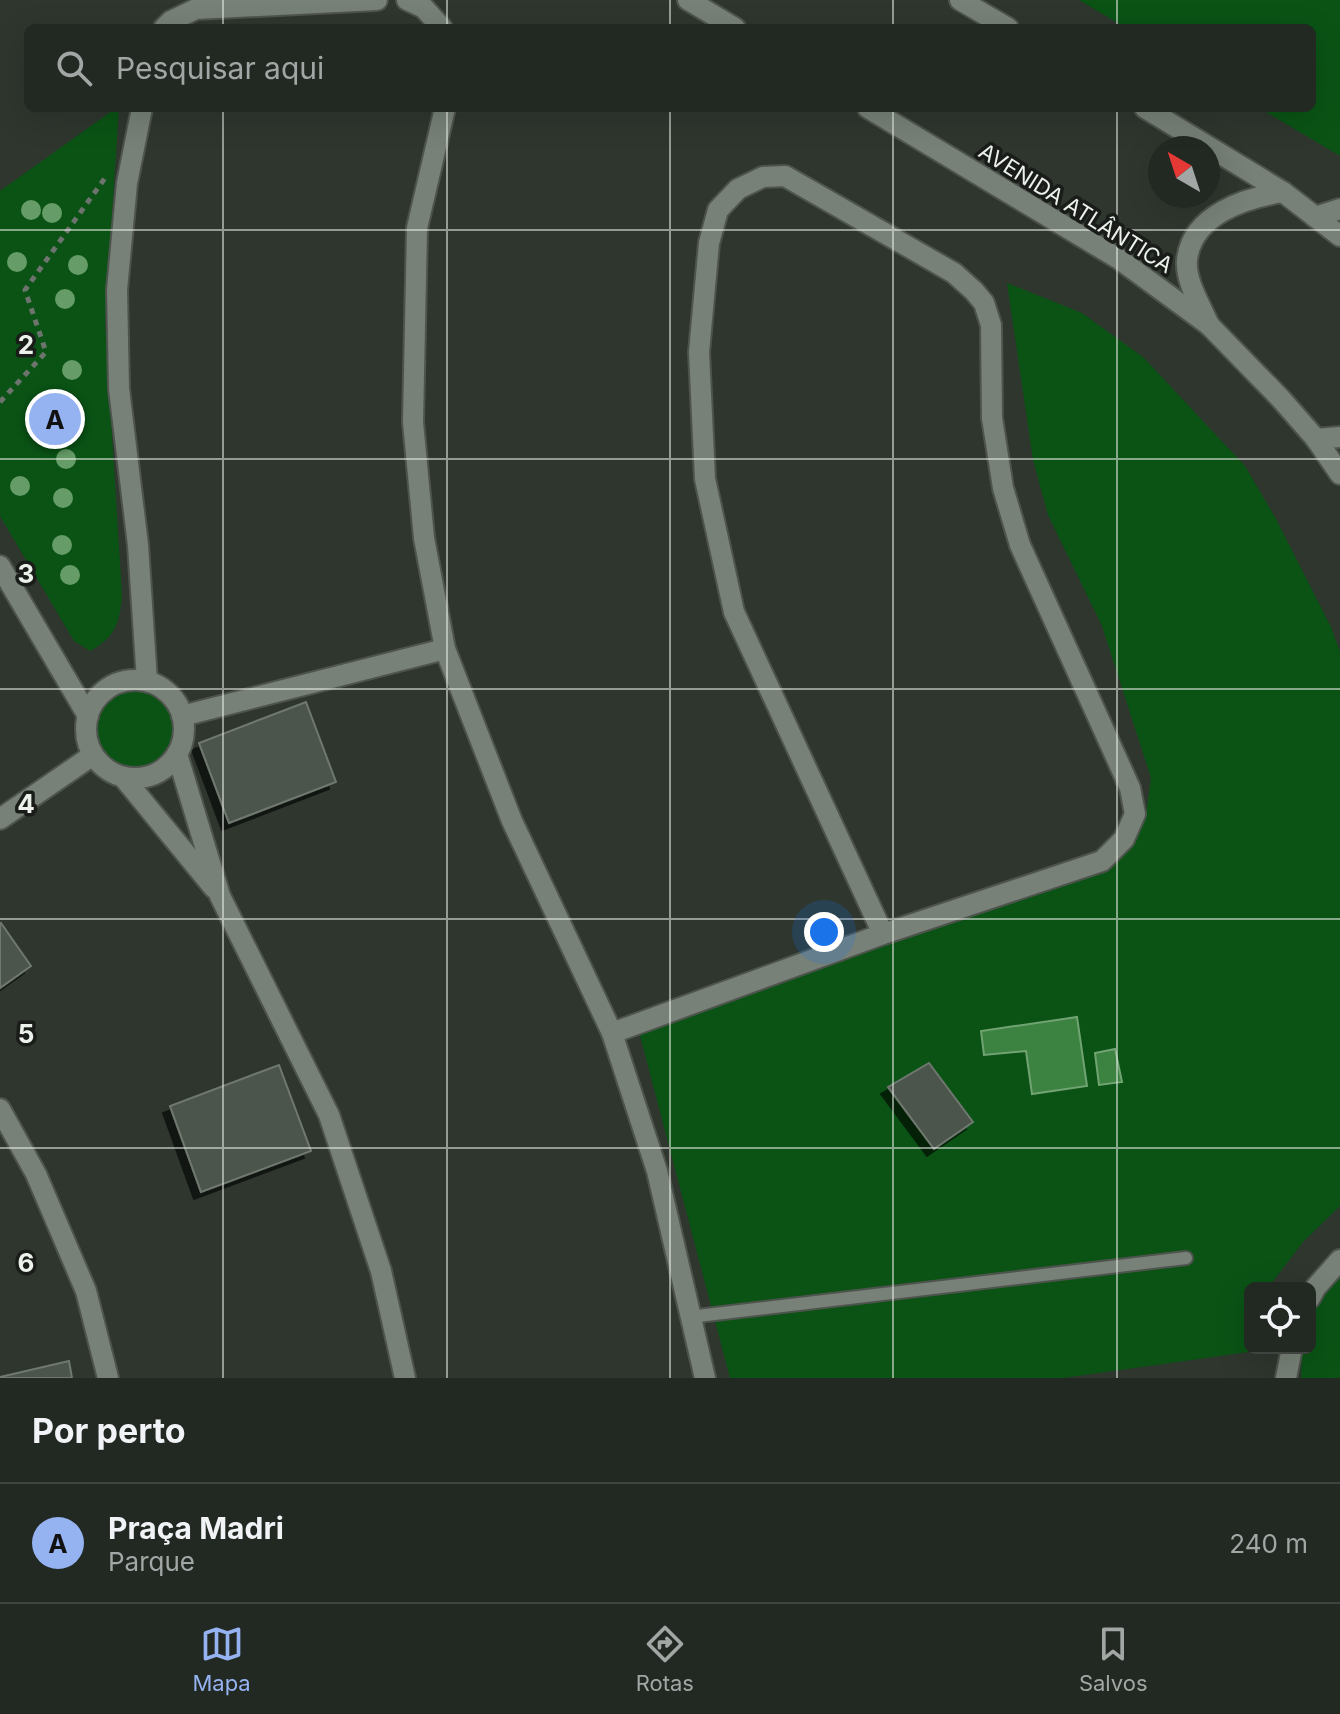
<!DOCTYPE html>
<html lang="pt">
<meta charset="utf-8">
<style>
body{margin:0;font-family:Inter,sans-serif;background:#2a302a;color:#f1f3f6}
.controls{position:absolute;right:24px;bottom:24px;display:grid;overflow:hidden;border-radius:12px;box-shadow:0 8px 32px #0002}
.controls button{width:72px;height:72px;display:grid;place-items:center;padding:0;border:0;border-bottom:2px solid #3f4440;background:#222822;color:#f1f3f6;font:40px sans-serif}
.compass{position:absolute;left:1148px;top:136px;width:72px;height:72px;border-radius:50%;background:#222822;box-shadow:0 8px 32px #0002;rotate:321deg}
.you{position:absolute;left:824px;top:932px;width:28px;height:28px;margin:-20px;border:6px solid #fff;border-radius:50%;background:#1a73e8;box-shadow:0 0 0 12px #1a73e833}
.badge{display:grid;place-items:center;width:52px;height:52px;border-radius:50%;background:#95b2f1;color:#111;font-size:26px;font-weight:700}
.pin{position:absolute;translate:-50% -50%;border:4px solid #fff;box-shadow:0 2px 8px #0006}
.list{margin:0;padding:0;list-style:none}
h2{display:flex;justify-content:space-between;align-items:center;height:104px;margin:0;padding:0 32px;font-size:34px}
h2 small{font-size:26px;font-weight:400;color:#a2a6a5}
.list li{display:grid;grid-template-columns:52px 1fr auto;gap:24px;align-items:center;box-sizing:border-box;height:120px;padding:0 32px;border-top:2px solid #3f4440}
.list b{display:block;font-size:30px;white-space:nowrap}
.list p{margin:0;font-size:26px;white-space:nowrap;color:#a2a6a5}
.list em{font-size:26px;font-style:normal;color:#a2a6a5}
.icon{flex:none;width:44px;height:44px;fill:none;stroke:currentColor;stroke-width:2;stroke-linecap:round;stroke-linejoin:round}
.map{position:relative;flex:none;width:1340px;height:1378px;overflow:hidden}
.search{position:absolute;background:#222822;box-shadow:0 8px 32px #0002;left:24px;right:24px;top:24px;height:88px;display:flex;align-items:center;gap:20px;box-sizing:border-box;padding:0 28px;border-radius:12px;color:#a2a6a5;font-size:30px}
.sheet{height:224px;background:#222822}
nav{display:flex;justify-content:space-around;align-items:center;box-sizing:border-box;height:112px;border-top:2px solid #3f4440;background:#222822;font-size:22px;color:#a2a6a5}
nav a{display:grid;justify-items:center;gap:4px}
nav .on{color:#95b2f1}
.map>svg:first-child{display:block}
</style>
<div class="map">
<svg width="1340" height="1378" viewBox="0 0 1340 1378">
<defs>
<filter id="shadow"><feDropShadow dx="-7" dy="7" stdDeviation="0" flood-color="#0009"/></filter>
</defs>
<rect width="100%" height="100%" fill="#2e362e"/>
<g fill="#0a5315">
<path d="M 1079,0 L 1340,0 L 1340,156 L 1259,108 L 1312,108 L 1312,28 L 1126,28 Z"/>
<path d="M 116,108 L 119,108 L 105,322 L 122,595 C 120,622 115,638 90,651 L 74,641 L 0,516 L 0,191 Z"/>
<path d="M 1007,283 L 1082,313 L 1143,357 L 1245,466 L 1275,517 L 1331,627 L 1340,652 L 1340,1206 L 1303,1242 L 1268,1288 L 1250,1288 L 1249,1352 L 1063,1378 L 730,1378 L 638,1028 L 1122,852 L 1146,815 L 1151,778 L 1102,626 L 1048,515 L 1033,460 Z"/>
<circle cx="135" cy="728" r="42"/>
<path d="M 1340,1261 L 1340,1378 L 1301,1378 L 1302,1348 L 1310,1348 L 1310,1314 L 1316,1298 Z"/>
</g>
<g fill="#3c8240" stroke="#71a373" stroke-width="2">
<path d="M 1077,1017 L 1087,1086 L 1032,1094 L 1026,1051 L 984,1055 L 981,1031 Z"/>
<path d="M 1115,1049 L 1122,1082 L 1099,1085 L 1095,1053 Z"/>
</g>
<g fill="#4c554c" stroke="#6f786f" stroke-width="2" filter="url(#shadow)">
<path d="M 306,702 L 336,782 L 229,823 L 199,743 Z"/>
<path d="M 1,923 L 31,966 L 0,988 L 0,924 Z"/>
<path d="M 929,1063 L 973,1122 L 934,1149 L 888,1087 Z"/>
<path d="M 279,1065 L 311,1151 L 201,1192 L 170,1106 Z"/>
<path d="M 69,1361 L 72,1378 L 0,1378 L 0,1377 Z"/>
</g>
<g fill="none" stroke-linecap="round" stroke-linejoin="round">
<defs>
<path id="lane" d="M 689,1317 L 1186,1258"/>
<g id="street">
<path d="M 407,0 L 424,8 L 442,28"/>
<path d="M 164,28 L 171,21 L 196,9 L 377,0"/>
<path d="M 142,108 L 127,183 L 117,290 L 119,389 L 138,545 L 147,681"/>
<path d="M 445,108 L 417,228 L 413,422 L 424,538 L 445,649 L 512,821 L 612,1033 L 657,1171 L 705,1378"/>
<path d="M 1315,217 L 1340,209"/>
<path d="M 0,566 L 88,716"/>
<circle cx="135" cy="729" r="49"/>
<path d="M 182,716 L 445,649"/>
<path d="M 177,754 L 220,896 L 329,1115 L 381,1271 L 405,1378"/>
<path d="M 123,777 L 214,888"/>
<path d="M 0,819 L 93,755"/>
<path d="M 612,1033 L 883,934 L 1102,861 L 1124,839 L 1135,814 L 1130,788 L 1020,545 L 1003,488 L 992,418 L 991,325 L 984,303 L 974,291 L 954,273 L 785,176 L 763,177 L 738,189 L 718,210 L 709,243 L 699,352 L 705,479 L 734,612 L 883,934"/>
<path d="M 0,1109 L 36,1174 L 86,1291 L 108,1378"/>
<path d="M 1310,1298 L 1316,1287 L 1340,1260"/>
<path d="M 1286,1378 L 1292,1348"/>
</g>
<g id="secondary">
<path d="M 688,0 L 735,28"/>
<path d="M 960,0 L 1008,28"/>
<path d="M 868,108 L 1119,259 L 1209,325 L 1281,399 L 1316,439 L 1340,474"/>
<path d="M 1145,108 L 1283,192 L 1340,236"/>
<path d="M 1209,325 C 1201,306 1185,281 1187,260 C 1192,214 1246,198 1283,192"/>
<path d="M 1316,439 L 1340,437"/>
</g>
</defs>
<use href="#lane" stroke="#4e544d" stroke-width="16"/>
<use href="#street" stroke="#4e544d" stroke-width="24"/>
<use href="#secondary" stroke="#4e544d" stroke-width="24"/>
<path stroke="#6d746d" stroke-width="5" stroke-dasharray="6 6" stroke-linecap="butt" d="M 0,402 L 46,352 L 25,290 L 105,178"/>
<use href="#lane" stroke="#778177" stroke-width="12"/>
<use href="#street" stroke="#778177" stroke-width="20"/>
<use href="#secondary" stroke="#778177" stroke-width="20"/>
</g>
<g fill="#659c67">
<circle cx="31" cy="210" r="10"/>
<circle cx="52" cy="213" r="10"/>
<circle cx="17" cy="262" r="10"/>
<circle cx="78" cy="265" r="10"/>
<circle cx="65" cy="299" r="10"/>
<circle cx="72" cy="370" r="10"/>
<circle cx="45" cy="418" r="10"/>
<circle cx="66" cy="459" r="10"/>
<circle cx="20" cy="486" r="10"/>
<circle cx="63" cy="498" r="10"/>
<circle cx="62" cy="545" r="10"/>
<circle cx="70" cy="575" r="10"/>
</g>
<path fill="none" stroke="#ecf1eb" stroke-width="2" stroke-opacity="0.55" d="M 223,0 L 223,28M 447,0 L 447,28M 670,0 L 670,28M 893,0 L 893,28M 1117,0 L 1117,28M 223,108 L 223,1378M 447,108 L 447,1378M 670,108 L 670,1378M 893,108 L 893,1378M 1117,108 L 1117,1378M 0,230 L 1340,230M 0,459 L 1340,459M 0,689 L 1340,689M 0,919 L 1340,919M 0,1148 L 1340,1148"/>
<g text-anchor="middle" stroke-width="7" stroke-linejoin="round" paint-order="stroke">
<g font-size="22" fill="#ecf1eb" stroke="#191c19">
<text transform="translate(1076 208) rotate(32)" y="8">AVENIDA ATLÂNTICA</text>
</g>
</g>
<g font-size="26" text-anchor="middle" font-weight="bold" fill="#ecf1eb" stroke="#191c19" stroke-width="7" stroke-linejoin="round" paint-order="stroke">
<text x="26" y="354">2</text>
<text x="26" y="583">3</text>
<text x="26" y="813">4</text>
<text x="26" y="1043">5</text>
<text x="26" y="1272">6</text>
</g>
</svg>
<div class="controls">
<button><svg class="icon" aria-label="locate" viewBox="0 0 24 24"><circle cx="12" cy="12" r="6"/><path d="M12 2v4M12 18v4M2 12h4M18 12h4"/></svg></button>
</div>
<svg class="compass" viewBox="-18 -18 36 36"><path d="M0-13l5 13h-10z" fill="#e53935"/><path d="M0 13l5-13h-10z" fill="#a2a6a5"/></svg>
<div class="you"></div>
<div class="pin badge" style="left:55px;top:419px">A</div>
<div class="search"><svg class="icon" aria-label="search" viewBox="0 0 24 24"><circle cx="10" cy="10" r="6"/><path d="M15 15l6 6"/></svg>Pesquisar aqui</div>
</div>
<section class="sheet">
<h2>Por perto<small></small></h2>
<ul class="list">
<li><span class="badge">A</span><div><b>Praça Madri</b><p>Parque</p></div><em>240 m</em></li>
</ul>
</section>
<nav>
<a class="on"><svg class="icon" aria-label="map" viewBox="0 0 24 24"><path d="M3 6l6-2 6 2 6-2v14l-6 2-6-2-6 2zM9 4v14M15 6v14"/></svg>Mapa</a>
<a><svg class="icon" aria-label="directions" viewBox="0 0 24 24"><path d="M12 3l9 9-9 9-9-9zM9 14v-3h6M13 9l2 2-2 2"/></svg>Rotas</a>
<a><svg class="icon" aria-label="saved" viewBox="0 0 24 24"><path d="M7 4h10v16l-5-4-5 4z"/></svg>Salvos</a>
</nav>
